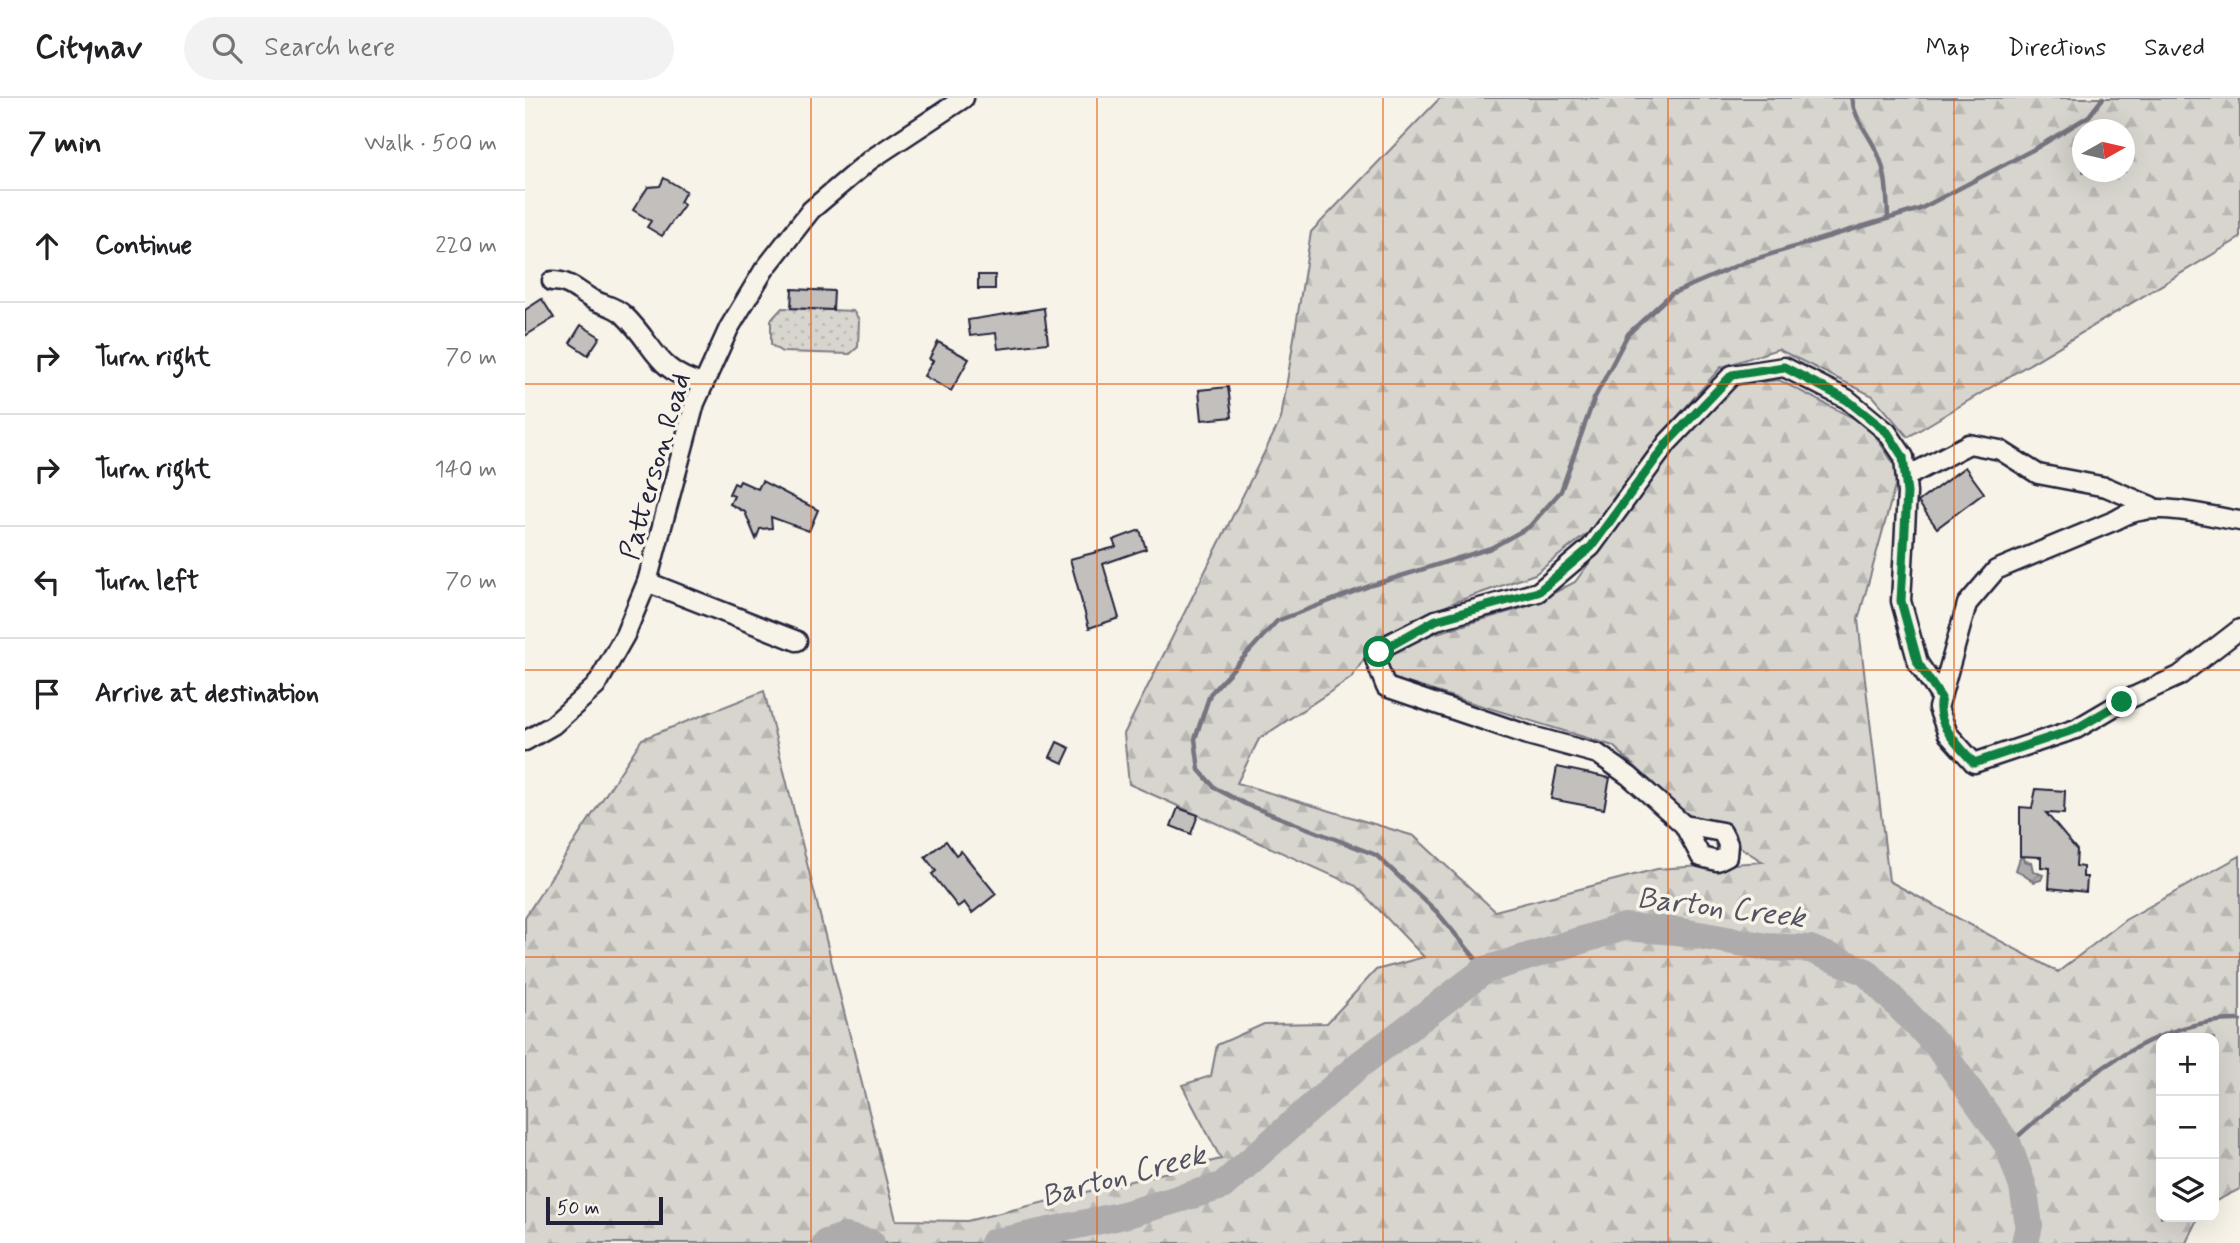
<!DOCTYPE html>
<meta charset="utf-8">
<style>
body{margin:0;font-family:Mynerve,sans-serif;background:#f2f2f2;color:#202124}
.controls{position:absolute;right:21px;bottom:21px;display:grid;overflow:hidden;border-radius:14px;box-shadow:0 7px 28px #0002}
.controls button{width:63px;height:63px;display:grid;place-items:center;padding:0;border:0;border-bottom:2px solid #e0e0e0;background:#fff;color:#202124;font:35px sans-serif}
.compass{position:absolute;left:1547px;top:21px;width:63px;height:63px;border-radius:50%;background:#fff;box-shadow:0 7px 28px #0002;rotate:82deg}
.scale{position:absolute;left:21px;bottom:18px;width:117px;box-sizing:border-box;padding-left:7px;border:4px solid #22223b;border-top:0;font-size:19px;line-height:24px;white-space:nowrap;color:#22223b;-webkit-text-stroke:5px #f7f3e8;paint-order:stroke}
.stop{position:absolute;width:21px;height:21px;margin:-16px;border:5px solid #0b8043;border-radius:50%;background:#fff}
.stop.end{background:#0b8043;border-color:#fff;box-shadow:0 2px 7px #0008}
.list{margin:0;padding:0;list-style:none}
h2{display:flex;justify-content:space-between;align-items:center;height:91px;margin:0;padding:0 28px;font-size:30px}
h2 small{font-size:23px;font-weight:400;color:#757577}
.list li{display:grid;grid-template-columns:46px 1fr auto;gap:21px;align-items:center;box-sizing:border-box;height:112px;padding:0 28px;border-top:2px solid #e0e0e0}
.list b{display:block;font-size:26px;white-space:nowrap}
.list em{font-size:23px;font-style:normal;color:#757577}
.icon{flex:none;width:38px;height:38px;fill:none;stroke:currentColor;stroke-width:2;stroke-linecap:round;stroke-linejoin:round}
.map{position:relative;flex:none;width:1715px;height:1145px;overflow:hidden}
header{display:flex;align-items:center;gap:42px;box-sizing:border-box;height:98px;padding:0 35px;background:#fff;border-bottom:2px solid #e0e0e0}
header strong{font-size:33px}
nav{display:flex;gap:38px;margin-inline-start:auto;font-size:24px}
.search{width:490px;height:63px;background:#f2f2f2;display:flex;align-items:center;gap:18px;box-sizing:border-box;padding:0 24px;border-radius:38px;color:#757577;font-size:26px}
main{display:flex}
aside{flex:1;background:#fff}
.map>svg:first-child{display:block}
</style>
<header>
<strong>Citynav</strong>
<div class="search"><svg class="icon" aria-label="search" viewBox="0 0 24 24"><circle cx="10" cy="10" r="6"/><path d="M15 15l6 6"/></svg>Search here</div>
<nav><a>Map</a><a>Directions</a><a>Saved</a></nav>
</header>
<main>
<aside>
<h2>7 min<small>Walk · 500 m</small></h2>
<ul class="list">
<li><svg class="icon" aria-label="ahead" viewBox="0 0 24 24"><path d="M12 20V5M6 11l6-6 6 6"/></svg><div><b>Continue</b></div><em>220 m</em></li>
<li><svg class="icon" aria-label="right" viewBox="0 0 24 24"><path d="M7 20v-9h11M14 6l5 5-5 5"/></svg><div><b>Turn right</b></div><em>70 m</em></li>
<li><svg class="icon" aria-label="right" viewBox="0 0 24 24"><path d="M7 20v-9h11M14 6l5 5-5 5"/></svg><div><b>Turn right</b></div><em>140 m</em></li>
<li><svg class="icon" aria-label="left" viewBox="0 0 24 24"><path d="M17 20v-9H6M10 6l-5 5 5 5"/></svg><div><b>Turn left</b></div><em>70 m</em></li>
<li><svg class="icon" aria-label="arrive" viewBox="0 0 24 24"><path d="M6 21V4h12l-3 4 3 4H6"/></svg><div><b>Arrive at destination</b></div></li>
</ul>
</aside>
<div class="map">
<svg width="1715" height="1145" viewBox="0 0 1715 1145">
<defs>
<pattern id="forest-firs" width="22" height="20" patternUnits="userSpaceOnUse" patternTransform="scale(1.75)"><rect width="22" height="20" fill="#d8d5cf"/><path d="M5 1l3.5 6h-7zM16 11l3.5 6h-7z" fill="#b9b7b3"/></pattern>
<pattern id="park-dots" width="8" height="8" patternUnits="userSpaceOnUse" patternTransform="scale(1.75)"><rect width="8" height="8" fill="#d8d5cf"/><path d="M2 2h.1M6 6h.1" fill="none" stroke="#b9b7b3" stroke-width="1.8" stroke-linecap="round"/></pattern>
<pattern id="water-waves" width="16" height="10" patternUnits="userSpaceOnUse" patternTransform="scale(1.75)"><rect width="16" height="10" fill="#aeabad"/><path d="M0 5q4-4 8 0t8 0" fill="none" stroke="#8d8b8e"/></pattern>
</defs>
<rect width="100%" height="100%" fill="#f7f3e8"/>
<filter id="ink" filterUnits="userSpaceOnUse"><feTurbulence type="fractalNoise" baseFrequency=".0143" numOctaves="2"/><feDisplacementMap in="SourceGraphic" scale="14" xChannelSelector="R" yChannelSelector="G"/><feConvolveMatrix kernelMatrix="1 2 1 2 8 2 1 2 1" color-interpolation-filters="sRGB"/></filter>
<g filter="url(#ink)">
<path fill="url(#forest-firs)" stroke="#7d7c85" stroke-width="2" fill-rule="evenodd" d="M 915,0 L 1715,0 L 1715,140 L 1383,339 L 1348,298 L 1253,251 L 1196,269 L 1131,343 L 1063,435 L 1010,476 L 930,504 L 855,538 L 826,580 L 734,641 L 712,685 L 889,738 L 970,813 L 1132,771 L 1238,764 L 1158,713 L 1088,648 L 866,580 L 862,567 L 867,552 L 908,536 L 1004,508 L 1050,484 L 1144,357 L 1206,287 L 1254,282 L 1344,328 L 1374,374 L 1333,522 L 1364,783 L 1533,874 L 1600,822 L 1715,758 L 1715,1091 L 1689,1104 L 1689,940 L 1636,940 L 1636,1119 L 1673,1119 L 1661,1145 L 0,1145 L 0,819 L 117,641 L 239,593 L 371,1122 L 442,1123 L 696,1061 L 657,987 L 686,978 L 692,947 L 739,926 L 802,925 L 851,872 L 899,859 L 831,788 L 604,686 L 599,636 L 756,321 L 786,134 ZM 1558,32 L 1600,32 L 1600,74 L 1558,74 Z"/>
<path fill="url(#park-dots)" stroke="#7d7c85" stroke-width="2" d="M 257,210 L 328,213 L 334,221 L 333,249 L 325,256 L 257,254 L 246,247 L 246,222 Z"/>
<path fill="url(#water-waves)" stroke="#76747f" stroke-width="2" d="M 1499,759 L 1500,763 L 1506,764 L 1508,773 L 1518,777 L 1516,782 L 1509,784 L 1491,772 L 1495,760 Z"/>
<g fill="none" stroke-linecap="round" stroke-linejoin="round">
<g stroke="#76747f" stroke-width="4.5">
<path d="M 1327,0 C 1329,20 1341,32 1350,50 C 1362,72 1362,95 1363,120"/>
<path d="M 960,872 L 912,814 L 851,757 L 720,706 L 690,690 L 674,672 L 670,641 L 685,596 L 752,523 L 847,487 L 966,450 L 1004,429 L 1036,393 L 1069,301 L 1103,236 L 1146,196 L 1220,164 L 1395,111 L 1513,49 L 1564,18 L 1578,0"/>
<path d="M 1483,1047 C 1548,990 1623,920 1715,922"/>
</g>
<g stroke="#aeabad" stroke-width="28">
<path d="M 301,1145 L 319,1139 L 346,1145"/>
<path d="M 468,1145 L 599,1117 L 697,1088 L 834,967 L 960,872 L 1099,829 L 1151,833 L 1242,849 L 1285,851 L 1341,874 L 1412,947 L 1483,1047 L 1498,1089 L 1504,1127 L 1500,1145"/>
</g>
</g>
<g fill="#c2bfbd" stroke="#22223b" stroke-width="2">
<path d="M 139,80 L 161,93 L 155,104 L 159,107 L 137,138 L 122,129 L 126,123 L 108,112 L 123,89 L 135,88 Z"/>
<rect x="453" y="177" width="17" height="14"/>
<path d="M 267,191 L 309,193 L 308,212 L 266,210 Z"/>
<path d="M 17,201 L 29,220 L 0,238 L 0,212 Z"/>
<path d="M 519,210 L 523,245 L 473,251 L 471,235 L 445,238 L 443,222 Z"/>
<path d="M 56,227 L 75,239 L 63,257 L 45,245 Z"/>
<path d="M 413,244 L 444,261 L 426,293 L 399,278 L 408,263 L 404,261 Z"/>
<path d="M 703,289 L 707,319 L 677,322 L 674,292 Z"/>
<path d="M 1440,369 L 1459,395 L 1412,430 L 1393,404 Z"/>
<path d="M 215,383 L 233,391 L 237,383 L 293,412 L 284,433 L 246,419 L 247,430 L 235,431 L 231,441 L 220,414 L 205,406 L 209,398 L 204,396 L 209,385 L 213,387 Z"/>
<path d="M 615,432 L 621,451 L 578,466 L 594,520 L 564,530 L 545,461 L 591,449 L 588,442 Z"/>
<path d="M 532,644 L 545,650 L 538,665 L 525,659 Z"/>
<path d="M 1032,669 L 1085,680 L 1079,711 L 1026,701 Z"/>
<path d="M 1511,691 L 1540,693 L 1539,716 L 1521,715 L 1552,752 L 1551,768 L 1558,769 L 1558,779 L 1562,779 L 1561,794 L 1524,790 L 1525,770 L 1516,769 L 1516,759 L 1495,758 L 1495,709 L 1507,710 Z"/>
<path d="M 653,710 L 673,717 L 666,736 L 646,728 Z"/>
<path d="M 421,743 L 431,757 L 436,753 L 471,796 L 447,815 L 439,804 L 433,809 L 407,776 L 411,773 L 400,759 Z"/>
</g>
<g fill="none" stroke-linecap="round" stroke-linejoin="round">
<defs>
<g id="minor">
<path d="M 27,183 C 44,183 51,192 65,200 C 76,207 89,207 99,217 C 131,248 130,273 178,286"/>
<path d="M 1381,379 L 1444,346 L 1475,352 L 1513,376 L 1581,389 L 1626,408"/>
<path d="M 1715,423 C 1676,417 1626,400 1591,422 L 1471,472 L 1442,506 L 1413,610 L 1423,636 L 1449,665 L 1551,631 L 1597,604 L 1654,578 L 1715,531"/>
<path d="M 122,484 L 272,543"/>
<path d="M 0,643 L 28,627 L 71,588 L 100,537 L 122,484 L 170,305 L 204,230 L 239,172 L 286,112 L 345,62 L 439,0"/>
<path d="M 1159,727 L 1197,734 L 1203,746 L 1202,758 L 1192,763 L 1176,759 L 1159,727 L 1104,678 L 1073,656 L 1003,637 L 861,589 L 850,561 L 862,547 L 911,522 L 1013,494 L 1066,449 L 1143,344 L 1207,277 L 1259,269 L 1322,301 L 1362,334 L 1379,359 L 1382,395 L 1376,503 L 1393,565 L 1416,599"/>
</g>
</defs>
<use href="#minor" stroke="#22223b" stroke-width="23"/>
<use href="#minor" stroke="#f7f3e8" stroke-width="18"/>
</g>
</g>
<g fill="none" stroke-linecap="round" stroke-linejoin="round" filter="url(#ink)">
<path stroke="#0b8043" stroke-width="9" d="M 854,554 L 911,522 L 1013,494 L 1066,449 L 1143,344 L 1207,277 L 1259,269 L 1322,302 L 1362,334 L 1378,359 L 1382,395 L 1376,503 L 1393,565 L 1416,600 C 1409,625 1433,647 1449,665 L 1551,631 L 1597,604"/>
</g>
<path fill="none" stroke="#e8590c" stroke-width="2" stroke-opacity="0.55" d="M 286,0 L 286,1145M 572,0 L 572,1145M 858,0 L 858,1145M 1143,0 L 1143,1145M 1429,0 L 1429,1145M 0,286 L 1715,286M 0,572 L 1715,572M 0,859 L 1715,859"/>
<g text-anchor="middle" stroke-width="7" stroke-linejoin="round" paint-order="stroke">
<g font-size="28" fill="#22223b" stroke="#f7f3e8">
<text transform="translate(129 368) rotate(-74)" y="10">Patterson Road</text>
</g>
<g font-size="30" font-style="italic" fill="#535263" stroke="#f7f3e8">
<text transform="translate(1196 809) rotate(7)" y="10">Barton Creek</text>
<text transform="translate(598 1077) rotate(-15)" y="10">Barton Creek</text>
</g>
</g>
</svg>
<div class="controls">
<button>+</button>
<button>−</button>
<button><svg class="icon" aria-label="layers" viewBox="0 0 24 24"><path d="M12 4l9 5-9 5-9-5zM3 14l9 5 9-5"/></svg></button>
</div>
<svg class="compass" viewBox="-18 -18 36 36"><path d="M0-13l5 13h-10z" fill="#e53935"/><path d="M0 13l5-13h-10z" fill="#757577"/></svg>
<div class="scale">50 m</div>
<div class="stop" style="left:854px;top:554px"></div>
<div class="stop end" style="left:1597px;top:604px"></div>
</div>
</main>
